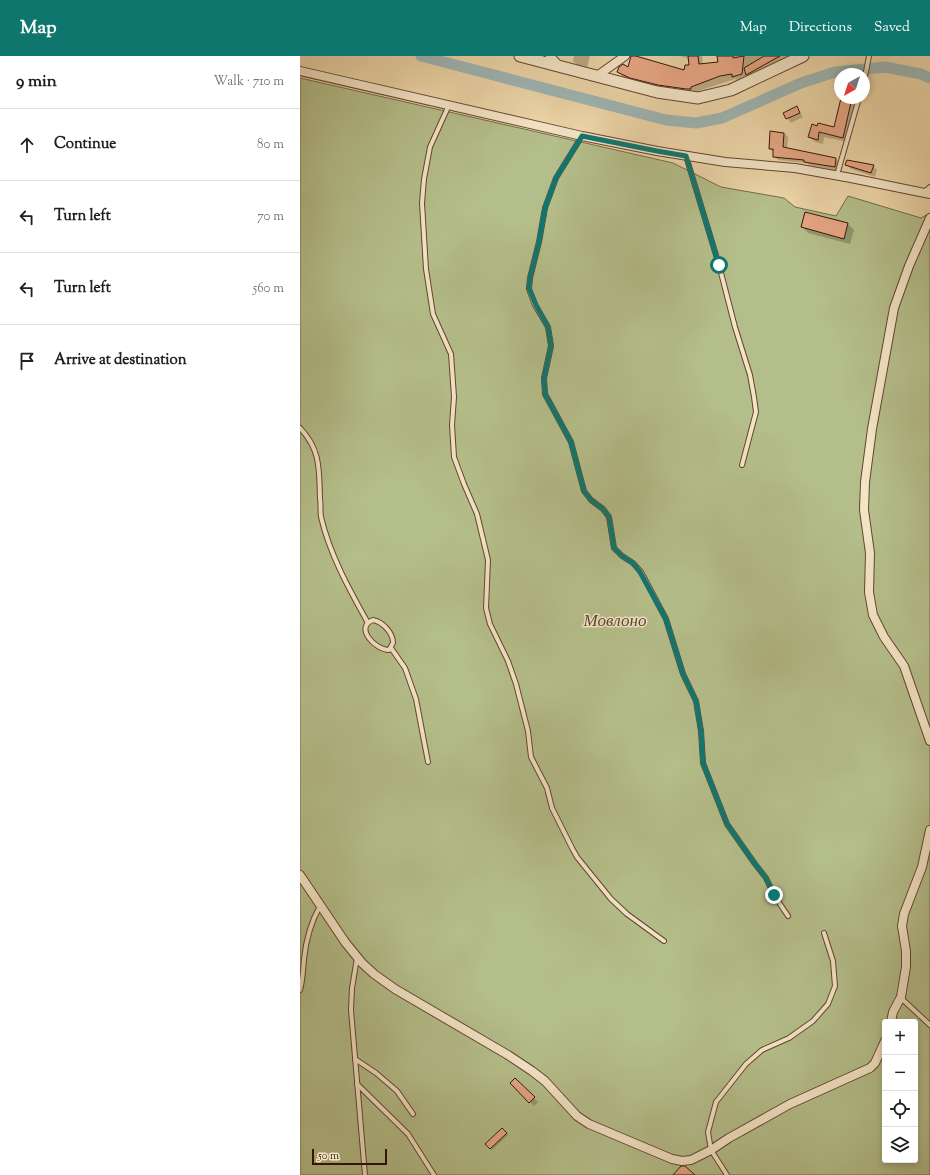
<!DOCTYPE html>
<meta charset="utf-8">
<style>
body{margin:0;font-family:"Sorts Mill Goudy",serif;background:#f2f2f2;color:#202124}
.controls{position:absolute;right:12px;bottom:12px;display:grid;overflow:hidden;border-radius:4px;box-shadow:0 2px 6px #0003}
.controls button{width:36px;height:36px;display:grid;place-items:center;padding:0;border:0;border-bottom:1px solid #e0e0e0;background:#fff;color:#202124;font:20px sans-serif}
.compass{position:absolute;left:534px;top:12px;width:36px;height:36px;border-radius:50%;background:#fff;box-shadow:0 2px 6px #0003;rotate:219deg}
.scale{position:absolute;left:12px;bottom:10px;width:75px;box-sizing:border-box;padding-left:4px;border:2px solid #361508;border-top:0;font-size:11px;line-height:14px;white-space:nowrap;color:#361508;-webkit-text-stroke:3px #f3e4c6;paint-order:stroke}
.stop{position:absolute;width:12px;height:12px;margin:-9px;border:3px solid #0f766e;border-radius:50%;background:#fff}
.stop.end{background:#0f766e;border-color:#fff;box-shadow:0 1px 4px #0008}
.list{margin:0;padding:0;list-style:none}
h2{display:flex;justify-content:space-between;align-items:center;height:52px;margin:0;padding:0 16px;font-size:17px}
h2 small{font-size:13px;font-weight:400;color:#757577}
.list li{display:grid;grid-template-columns:26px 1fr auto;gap:12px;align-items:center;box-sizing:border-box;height:72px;padding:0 16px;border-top:1px solid #e0e0e0}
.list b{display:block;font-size:15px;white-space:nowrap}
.list em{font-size:13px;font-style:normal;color:#757577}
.icon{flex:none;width:22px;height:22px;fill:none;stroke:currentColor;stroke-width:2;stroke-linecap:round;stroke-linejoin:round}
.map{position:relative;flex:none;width:630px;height:1119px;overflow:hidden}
header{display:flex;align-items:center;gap:24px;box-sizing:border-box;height:56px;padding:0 20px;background:#0f766e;color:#fff}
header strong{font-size:19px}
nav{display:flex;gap:22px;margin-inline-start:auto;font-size:14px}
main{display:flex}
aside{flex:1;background:#fff}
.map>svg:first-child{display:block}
</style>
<header>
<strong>Map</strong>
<nav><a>Map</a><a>Directions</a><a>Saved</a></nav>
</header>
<main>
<aside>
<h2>9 min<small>Walk · 710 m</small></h2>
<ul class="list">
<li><svg class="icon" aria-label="ahead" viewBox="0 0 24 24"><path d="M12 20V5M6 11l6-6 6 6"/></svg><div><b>Continue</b></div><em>80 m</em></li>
<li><svg class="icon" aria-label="left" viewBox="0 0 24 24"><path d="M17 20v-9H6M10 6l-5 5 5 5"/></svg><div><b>Turn left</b></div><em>70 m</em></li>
<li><svg class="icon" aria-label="left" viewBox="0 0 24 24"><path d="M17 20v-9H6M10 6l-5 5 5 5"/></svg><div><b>Turn left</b></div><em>560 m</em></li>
<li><svg class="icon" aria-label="arrive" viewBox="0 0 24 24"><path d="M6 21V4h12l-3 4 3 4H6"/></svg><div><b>Arrive at destination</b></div></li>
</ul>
</aside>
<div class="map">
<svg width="630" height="1119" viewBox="0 0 630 1119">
<rect width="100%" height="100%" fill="#ecd5a8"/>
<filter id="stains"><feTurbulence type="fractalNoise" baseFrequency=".005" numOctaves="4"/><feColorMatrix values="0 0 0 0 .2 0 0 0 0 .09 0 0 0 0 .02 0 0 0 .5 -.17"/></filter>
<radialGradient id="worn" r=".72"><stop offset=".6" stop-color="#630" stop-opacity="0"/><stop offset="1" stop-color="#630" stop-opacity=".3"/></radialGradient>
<path fill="#b4be8a" stroke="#756a49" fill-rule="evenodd" d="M 0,22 L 373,107 L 421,131 L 484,142 L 495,151 L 536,160 L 548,140 L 621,162 L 630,157 L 630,1119 L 0,1119 ZM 585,966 L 615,966 L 615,1104 L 585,1104 Z"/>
<g fill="#0003">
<path d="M 274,0 L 290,0 L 287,12 L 278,10 L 273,5 Z"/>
<path d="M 380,0 L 402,0 L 403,11 L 392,6 L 387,2 Z"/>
<path d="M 418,0 L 501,0 L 438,25 L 435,23 L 395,36 L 395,38 L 336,26 L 323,21 L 318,16 L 329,12 L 404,20 L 419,7 Z"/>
<path d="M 542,42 L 558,42 L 548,86 L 524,81 L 523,88 L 515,86 L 509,81 L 518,71 L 535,72 Z"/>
<path d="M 497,51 L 503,61 L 491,67 L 484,57 Z"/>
<path d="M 471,76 L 484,77 L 488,81 L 487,93 L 536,103 L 540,107 L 538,115 L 509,109 L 507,107 L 478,104 L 474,100 L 474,96 L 470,93 Z"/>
<path d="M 547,109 L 573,110 L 577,114 L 575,121 L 551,113 Z"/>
<path d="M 548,168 L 554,174 L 550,188 L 508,177 L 502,171 Z"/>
<path d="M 215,1023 L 238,1046 L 234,1050 L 211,1027 Z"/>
<path d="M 202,1073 L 208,1079 L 192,1094 L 186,1088 Z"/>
</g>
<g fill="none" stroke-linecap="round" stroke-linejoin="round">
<path stroke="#9eb6b4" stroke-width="11" d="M 121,0 L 366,64 L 396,67 L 422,62 L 501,27 L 535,16 L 585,11 L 621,18 L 630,22"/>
</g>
<g fill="#e7a685" stroke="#361508">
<path d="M 331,0 L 336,0 L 384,14 L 385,9 L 389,9 L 388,0 L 398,0 L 399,8 L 418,6 L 417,0 L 433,0 L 433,2 L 444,0 L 442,18 L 432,21 L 432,18 L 420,20 L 391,31 L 391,33 L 386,33 L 358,29 L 330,22 L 317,16 L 319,11 L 323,8 L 328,11 Z"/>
<path d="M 464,0 L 480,0 L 446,19 L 444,12 Z"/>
<path d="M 541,42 L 552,42 L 543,82 L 519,76 L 518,84 L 508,81 L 512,68 L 517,70 L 518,67 L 534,71 Z"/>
<path d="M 497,50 L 500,57 L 486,63 L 483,57 Z"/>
<path d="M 470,75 L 484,77 L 483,91 L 536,102 L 535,111 L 504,106 L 504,104 L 473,101 L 473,93 L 469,93 Z"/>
<path d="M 547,104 L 574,109 L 571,117 L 545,109 Z"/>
<path d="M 505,156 L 548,167 L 544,183 L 501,171 Z"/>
<path d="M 215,1022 L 235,1041 L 229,1047 L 210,1027 Z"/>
<path d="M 202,1072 L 207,1077 L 190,1093 L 185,1088 Z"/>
<path d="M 381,1110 L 385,1110 L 395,1119 L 373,1119 Z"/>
</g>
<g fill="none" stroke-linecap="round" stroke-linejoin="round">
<defs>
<g id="service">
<path d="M 564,26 L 569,0"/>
<path d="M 149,49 L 130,91 L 124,123 L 122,147 L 126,213 L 133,258 L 151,298 L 154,341 L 152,369 L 154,401 L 164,428 L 177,458 L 188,504 L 186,552 L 190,568 L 208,605 L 216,628 L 228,675 L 231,701 L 247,732 L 252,752 L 272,792 L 277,801 L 311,843 L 327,858 L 364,885"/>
<path d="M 282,80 L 256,122 L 245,152 L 239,186 L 230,222 L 229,233 L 235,249 L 248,271 L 251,290 L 244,322 L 245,338 L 271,386 L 284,435 L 291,444 L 303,453 L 309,461 L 314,492 L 322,500 L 333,507 L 341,516 L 366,563 L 383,618 L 396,645 L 401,675 L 403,707 L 427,768 L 455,808 L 466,822 L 474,839 L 488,860"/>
<path d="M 386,100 L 419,209 L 435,271 L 450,319 L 454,341 L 456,356 L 442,409"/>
<path d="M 537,119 L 559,42"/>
<path d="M 623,137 L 630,131"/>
<path d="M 0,372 C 21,394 19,414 20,443 C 21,448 20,455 21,461 C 30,499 49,533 68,567"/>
<path d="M 73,564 C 83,566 93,577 93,587 L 89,594 C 75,594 54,571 73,564 Z"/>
<path d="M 91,592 L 105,612 L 116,643 L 128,706"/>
<path d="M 57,902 L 52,932 L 51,954 L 65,1119"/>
<path d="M 0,934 C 3,924 3,913 4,903 C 6,884 11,866 20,850"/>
<path d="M 601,942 L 630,969"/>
<path d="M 55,1003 L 76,1017 L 97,1035 L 113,1058"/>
<path d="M 57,1028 L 108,1078 L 134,1119"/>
<path d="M 427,1119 L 411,1094 L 408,1076 L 416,1046 L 446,1008 L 462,994 L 489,982 L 513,965 L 528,948 L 535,930 L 533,905 L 524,877"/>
</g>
<g id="minor">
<path d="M 250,0 L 259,10"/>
<path d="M 0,15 L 282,80 L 357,95 L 425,106 L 495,112 L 551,122 L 630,138"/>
<path d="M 297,20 L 325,0"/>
<path d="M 630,162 L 609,210 L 594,252 L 572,373 L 565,426 L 564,454 L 570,497 L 569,536 L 573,559 L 584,581 L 604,610 L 630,685"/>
<path d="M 0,819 L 45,886 L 62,907 L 74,918 L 95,933 L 208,999 L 232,1015 L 245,1025 L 277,1060 L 289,1068 L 372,1103 L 382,1105 L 391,1104 L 411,1094 L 429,1082 L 490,1048 L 570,1012 L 575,1007 L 585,985"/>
<path d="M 591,966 L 593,956 L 601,941 L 606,911 L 606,895 L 602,870 L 604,858 L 622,811 L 630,774"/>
</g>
<path id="tertiary" d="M 220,0 L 357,36 L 398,42 L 431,34 L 503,0"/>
</defs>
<use href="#service" stroke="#644530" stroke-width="6"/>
<use href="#minor" stroke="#644530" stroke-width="10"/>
<use href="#tertiary" stroke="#644530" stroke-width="13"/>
<use href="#service" stroke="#f3e4c6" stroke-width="4"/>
<use href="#minor" stroke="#f3e4c6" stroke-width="8"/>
<use href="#tertiary" stroke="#f3e4c6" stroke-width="11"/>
</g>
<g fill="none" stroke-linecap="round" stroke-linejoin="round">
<path stroke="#0f766e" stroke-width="5" d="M 419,209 L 386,100 L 357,95 L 282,80 L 256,122 L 245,152 L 239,186 L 230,222 L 229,232 L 236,249 L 248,271 L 251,290 L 244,322 L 245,338 L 271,386 L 284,435 L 291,444 L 303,453 L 309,461 L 314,492 L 322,500 L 333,507 L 340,516 L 366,563 L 383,618 L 396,645 L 401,675 L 403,707 L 427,768 L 455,808 L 466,822 L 474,839"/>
</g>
<g text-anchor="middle" stroke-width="3" stroke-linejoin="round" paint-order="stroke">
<g font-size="17" font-style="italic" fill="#5c482f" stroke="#f3e4c6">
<text x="315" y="570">Мовлоно</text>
</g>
</g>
<rect width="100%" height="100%" filter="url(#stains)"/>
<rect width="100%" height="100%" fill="url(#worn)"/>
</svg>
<div class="controls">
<button>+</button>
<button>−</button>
<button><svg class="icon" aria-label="locate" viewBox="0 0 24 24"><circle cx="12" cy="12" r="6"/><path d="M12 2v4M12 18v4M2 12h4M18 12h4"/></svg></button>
<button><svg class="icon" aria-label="layers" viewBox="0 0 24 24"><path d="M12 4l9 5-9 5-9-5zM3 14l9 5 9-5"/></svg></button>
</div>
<svg class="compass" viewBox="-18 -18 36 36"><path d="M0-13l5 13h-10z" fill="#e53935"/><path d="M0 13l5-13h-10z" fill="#757577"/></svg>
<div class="scale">50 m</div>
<div class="stop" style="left:419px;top:209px"></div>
<div class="stop end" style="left:474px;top:839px"></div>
</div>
</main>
